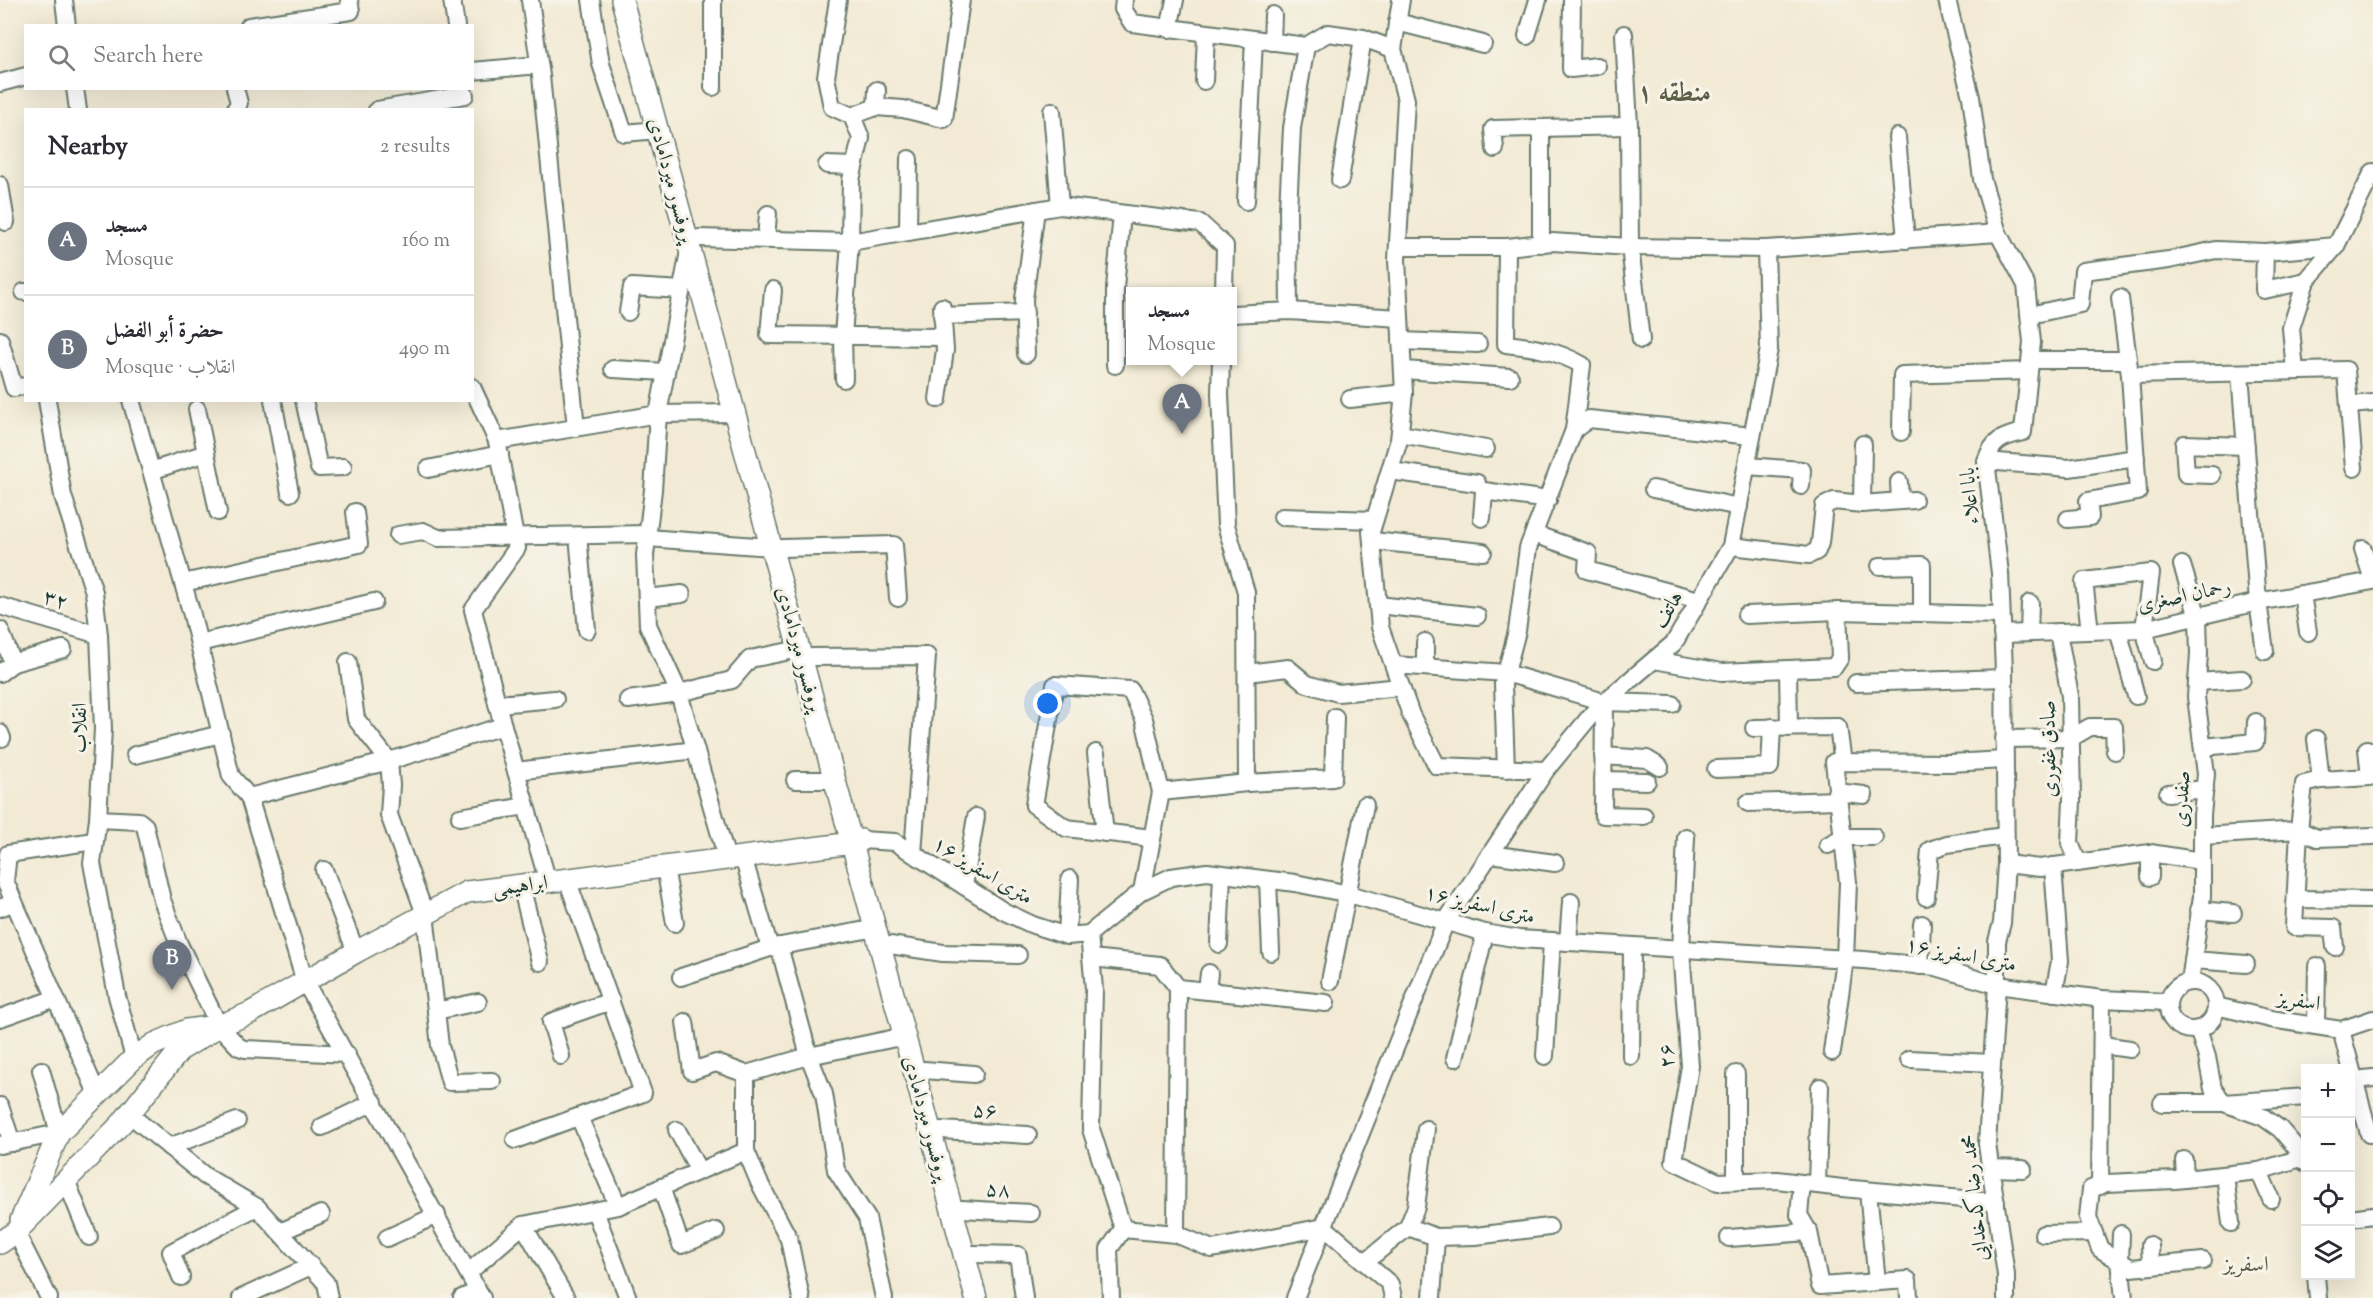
<!DOCTYPE html>
<meta charset="utf-8">
<style>
body{margin:0;font-family:"Sorts Mill Goudy",Amiri,serif;background:#f7f7f7;color:#2b2b33}
.controls{position:absolute;right:18px;bottom:18px;display:grid;overflow:hidden;border-radius:0px;box-shadow:0 6px 24px #0002}
.controls button{width:54px;height:54px;display:grid;place-items:center;padding:0;border:0;border-bottom:2px solid #e1e1e2;background:#fff;color:#2b2b33;font:30px sans-serif}
.you{position:absolute;left:1048px;top:704px;width:21px;height:21px;margin:-15px;border:4px solid #fff;border-radius:50%;background:#1a73e8;box-shadow:0 0 0 9px #1a73e833}
.badge{display:grid;place-items:center;width:39px;height:39px;border-radius:50%;background:#1f6fb2;color:#fff;font-size:20px;font-weight:700}
.pin{position:absolute;translate:-50% -50px;filter:drop-shadow(0 2px 3px #0008)}
.pin::after{content:'';position:absolute;top:32px;width:21px;height:18px;background:inherit;clip-path:polygon(0 0,100% 0,50% 100%)}
.popup{position:absolute;left:1126px;top:287px;width:111px;height:78px;box-sizing:border-box;display:grid;place-content:center;border-radius:0px;background:#fff;filter:drop-shadow(0 2px 4px #0005);font-size:20px;white-space:nowrap;color:#7c7c81}
.popup b{font-size:22px;color:#2b2b33}
.popup::after{content:'';position:absolute;left:50%;top:100%;margin-left:-12px;border:12px solid transparent;border-top-color:#fff}
.list{margin:0;padding:0;list-style:none}
h2{display:flex;justify-content:space-between;align-items:center;height:78px;margin:0;padding:0 24px;font-size:26px}
h2 small{font-size:20px;font-weight:400;color:#7c7c81}
.list li{display:grid;grid-template-columns:39px 1fr auto;gap:18px;align-items:center;box-sizing:border-box;height:108px;padding:0 24px;border-top:2px solid #e1e1e2}
.list b{display:block;font-size:22px;white-space:nowrap}
.list p{margin:0;font-size:20px;white-space:nowrap;color:#7c7c81}
.list em{font-size:20px;font-style:normal;color:#7c7c81}
.icon{flex:none;width:33px;height:33px;fill:none;stroke:currentColor;stroke-width:2;stroke-linecap:round;stroke-linejoin:round}
.map{position:relative;flex:none;width:2373px;height:1298px;overflow:hidden}
.search{position:absolute;background:#fff;box-shadow:0 6px 24px #0002;left:24px;top:24px;width:450px;height:66px;display:flex;align-items:center;gap:15px;box-sizing:border-box;padding:0 21px;border-radius:0px;color:#7c7c81;font-size:22px}
.panel{position:absolute;background:#fff;box-shadow:0 6px 24px #0002;left:24px;top:108px;width:450px;height:294px;border-radius:0px}
.map>svg:first-child{display:block}
</style>
<div class="map">
<svg width="2373" height="1298" viewBox="0 0 2373 1298">
<rect width="100%" height="100%" fill="#f7f3e8"/>
<filter id="ink" filterUnits="userSpaceOnUse"><feTurbulence type="fractalNoise" baseFrequency=".0167" numOctaves="2"/><feDisplacementMap in="SourceGraphic" scale="12" xChannelSelector="R" yChannelSelector="G"/><feConvolveMatrix kernelMatrix="1 2 1 2 8 2 1 2 1" color-interpolation-filters="sRGB"/></filter>
<filter id="wash" filterUnits="userSpaceOnUse"><feTurbulence type="fractalNoise" baseFrequency=".008" numOctaves="4" result="noise"/><feDisplacementMap in="SourceGraphic" scale="24" xChannelSelector="R" yChannelSelector="G"/><feGaussianBlur stdDeviation="1.35" result="paint"/><feColorMatrix in="noise" values="0 0 0 0 0 0 0 0 0 0 0 0 0 0 0 0 0 1.4 0 .05"/><feComposite in="paint" operator="in"/></filter>
<g filter="url(#wash)">
<rect width="100%" height="100%" fill="#f2ead4"/>
</g>
<g filter="url(#ink)">
<g fill="none" stroke-linecap="round" stroke-linejoin="round">
<defs>
<g id="minor">
<path d="M 64,0 L 67,26"/>
<path d="M 452,0 L 456,26"/>
<path d="M 530,0 L 541,76 L 576,428"/>
<path d="M 591,0 L 601,64 L 624,133 L 658,130"/>
<path d="M 838,0 L 826,77 L 832,107 L 852,116 L 861,138 L 851,180 L 850,242 L 843,336 L 844,379"/>
<path d="M 1124,0 L 1123,9 L 1132,23 L 1306,46 L 1328,33 L 1363,38 L 1393,49"/>
<path d="M 1401,0 L 1393,49 L 1406,100 L 1397,260 L 1404,393 L 1399,440 L 1371,532 L 1380,627 L 1411,715 L 1437,766 L 1546,770"/>
<path d="M 1572,0 L 1571,69 L 1597,66"/>
<path d="M 1947,0 L 1971,97 L 1982,179 L 1998,233 L 2026,285 L 2032,342 L 2023,432 C 2002,437 1993,440 1986,461 L 2000,573 L 2004,671 L 2006,864 L 2002,923 L 1997,941 L 1997,985 L 1987,1144 L 2006,1275 L 2006,1298"/>
<path d="M 1397,22 L 1483,44"/>
<path d="M 249,26 L 351,11 L 349,0"/>
<path d="M 1169,29 L 1175,0"/>
<path d="M 1624,34 L 1629,126 L 1630,247 L 1641,340"/>
<path d="M 1527,36 L 1538,0"/>
<path d="M 1272,42 L 1273,15"/>
<path d="M 472,71 L 539,65"/>
<path d="M 1204,81 L 1206,34"/>
<path d="M 0,83 L 26,76"/>
<path d="M 713,87 L 713,0"/>
<path d="M 75,88 L 78,110"/>
<path d="M 235,88 L 239,103 L 235,110"/>
<path d="M 876,107 L 877,90"/>
<path d="M 377,110 L 465,95"/>
<path d="M 1052,111 L 1060,206"/>
<path d="M 852,116 L 876,107 L 903,109 L 944,119 L 961,0"/>
<path d="M 1897,137 L 1906,240"/>
<path d="M 1495,149 L 1493,129 L 1629,126"/>
<path d="M 827,165 L 854,166"/>
<path d="M 1340,180 L 1363,38"/>
<path d="M 0,185 L 6,222"/>
<path d="M 1246,201 L 1254,40"/>
<path d="M 908,232 L 909,159"/>
<path d="M 699,238 L 850,242 L 1060,206 L 1200,223 L 1225,246 L 1224,292"/>
<path d="M 766,240 L 768,214"/>
<path d="M 1541,244 L 1541,128"/>
<path d="M 1398,247 L 1507,247 L 1552,242 L 1630,247 L 1766,249 L 1998,233"/>
<path d="M 1507,247 L 1506,344 C 1534,347 1558,351 1582,365 L 1574,430"/>
<path d="M 2265,252 L 2264,290 L 2306,281"/>
<path d="M 773,290 L 769,335 L 944,337"/>
<path d="M 24,292 L 26,292"/>
<path d="M 1289,311 L 1288,210 L 1292,128 L 1306,46"/>
<path d="M 628,312 L 632,287 L 682,290"/>
<path d="M 1233,314 L 1289,311 L 1400,318"/>
<path d="M 2030,315 L 2080,304 L 2083,271 L 2169,260 L 2216,250 L 2265,252 L 2336,246"/>
<path d="M 942,316 L 1025,313"/>
<path d="M 0,340 L 14,388 L 26,386"/>
<path d="M 1401,341 L 1478,344"/>
<path d="M 1026,354 L 1024,299 L 1036,210"/>
<path d="M 2031,360 L 2128,360"/>
<path d="M 1115,365 L 1115,288 L 1122,214"/>
<path d="M 613,369 L 666,372"/>
<path d="M 1403,370 L 1510,377"/>
<path d="M 2295,371 L 2291,328 L 2306,281 L 2336,246 L 2373,172"/>
<path d="M 2240,373 L 2258,602 L 2265,651"/>
<path d="M 2130,375 L 2346,370 L 2354,468"/>
<path d="M 472,387 L 497,441 L 517,548 L 473,610 L 503,726 L 548,882"/>
<path d="M 938,399 L 945,350 L 942,307"/>
<path d="M 1350,399 L 1404,393"/>
<path d="M 47,400 L 63,496 L 94,592 L 99,635 L 103,729 L 98,819 L 92,863 L 117,996 L 134,1058"/>
<path d="M 131,400 L 192,615 L 231,776 L 249,797 L 305,982 L 482,1298"/>
<path d="M 273,400 L 290,493"/>
<path d="M 304,400 L 319,468 L 343,467"/>
<path d="M 2350,405 L 2373,403"/>
<path d="M 197,409 L 218,512"/>
<path d="M 1901,432 L 1902,375 L 2029,371"/>
<path d="M 1400,434 L 1486,449"/>
<path d="M 497,441 L 658,414 L 735,413"/>
<path d="M 1986,461 L 2069,468 L 2136,458"/>
<path d="M 1747,466 L 1802,470 L 1801,486"/>
<path d="M 428,469 L 500,454"/>
<path d="M 151,471 L 206,453"/>
<path d="M 1390,471 L 1477,483"/>
<path d="M 2212,475 L 2186,474 L 2184,444 L 2246,446"/>
<path d="M 1899,482 L 1900,501"/>
<path d="M 1653,489 L 1739,507"/>
<path d="M 1862,504 L 1863,444"/>
<path d="M 1282,517 L 1374,520"/>
<path d="M 1482,518 L 1484,491 L 1548,500"/>
<path d="M 2068,519 L 2090,517 L 2088,501 L 2138,492 L 2130,375 L 2120,298"/>
<path d="M 1534,534 L 1588,553 L 1587,570 L 1699,600"/>
<path d="M 398,535 L 423,531 L 438,538 L 647,534"/>
<path d="M 578,536 L 587,630"/>
<path d="M 647,538 L 772,547"/>
<path d="M 1372,541 L 1483,552"/>
<path d="M 1731,546 L 1809,555 L 1817,551 L 1820,543 L 1824,506 L 1834,501 L 1862,504 L 1914,500"/>
<path d="M 782,548 L 894,545 L 898,598"/>
<path d="M 2363,549 L 2373,580"/>
<path d="M 2182,565 L 2198,617 L 2199,654 L 2196,697 L 2206,774 L 2202,815 L 2202,896 L 2190,982"/>
<path d="M 1880,566 L 1922,565 L 1922,613"/>
<path d="M 183,583 L 359,544 L 355,512"/>
<path d="M 2302,594 L 2308,632"/>
<path d="M 647,598 L 682,594"/>
<path d="M 1378,605 L 1477,616"/>
<path d="M 0,606 L 99,635"/>
<path d="M 1746,615 L 1838,611 L 2001,615"/>
<path d="M 0,630 L 13,663 L 0,673"/>
<path d="M 2118,630 L 2136,696"/>
<path d="M 2090,631 L 2084,581 L 2151,573 L 2144,629 L 2153,661"/>
<path d="M 2058,632 L 2070,696 L 2072,801 L 2070,843 L 2078,863"/>
<path d="M 2029,633 L 2030,603"/>
<path d="M 2002,634 L 2144,629 L 2258,602 L 2373,581"/>
<path d="M 199,643 L 374,602"/>
<path d="M 812,657 L 927,656 L 913,854"/>
<path d="M 1654,660 L 1722,672 L 1834,667 L 1840,658 L 1838,611"/>
<path d="M 348,662 L 356,719 L 389,761 L 391,785 L 389,815 L 425,914 L 440,1046 L 450,1082 L 492,1081"/>
<path d="M 13,663 L 63,649"/>
<path d="M 1394,665 L 1506,673 L 1604,702 L 1672,704"/>
<path d="M 1425,667 L 1425,642"/>
<path d="M 1788,669 L 1789,728"/>
<path d="M 1247,673 L 1288,668 L 1307,684 L 1338,693 L 1401,687"/>
<path d="M 2197,682 L 2242,679"/>
<path d="M 1856,683 L 2004,678"/>
<path d="M 628,700 L 679,693 L 648,625 L 645,555 L 653,490 L 658,414 L 689,251"/>
<path d="M 1604,702 L 1603,815 L 1644,816"/>
<path d="M 497,704 L 555,699"/>
<path d="M 1754,728 L 1838,727 L 1843,762"/>
<path d="M 0,733 L 2,738"/>
<path d="M 2004,739 L 2071,738 L 2090,727 L 2114,727 L 2115,751"/>
<path d="M 2316,739 L 2321,780 L 2304,784 L 2299,830 L 2294,927 L 2333,928 L 2335,947"/>
<path d="M 2203,747 L 2255,742 L 2256,722"/>
<path d="M 1096,753 L 1105,833"/>
<path d="M 135,755 L 221,734"/>
<path d="M 1603,756 L 1647,759 L 1660,767"/>
<path d="M 1506,769 L 1503,684 L 1517,631 L 1528,548 L 1574,430 L 1589,419 L 1752,436"/>
<path d="M 1716,769 L 1770,767 L 1772,727"/>
<path d="M 516,771 L 696,750"/>
<path d="M 795,780 L 836,780"/>
<path d="M 1603,780 L 1647,781"/>
<path d="M 2321,780 L 2370,777 L 2367,749"/>
<path d="M 1247,783 L 1333,778 L 1335,717"/>
<path d="M 1836,792 L 1864,795"/>
<path d="M 2168,793 L 2205,789"/>
<path d="M 249,797 L 389,761 L 503,726"/>
<path d="M 1748,803 L 1837,800"/>
<path d="M 460,817 L 526,806"/>
<path d="M 98,819 L 139,821 L 145,826 L 162,900 L 179,944 L 219,1026 L 239,1047 L 245,1049 L 347,1054"/>
<path d="M 2202,836 L 2299,830 L 2317,838 L 2373,836"/>
<path d="M 1686,837 L 1681,950 L 1690,1066 L 1674,1161 L 1718,1182 L 1777,1180 L 1842,1188 L 1996,1202"/>
<path d="M 1152,838 L 1066,828 L 1034,805 L 1055,685 L 1130,690 L 1144,719 L 1161,792"/>
<path d="M 861,840 L 895,842 L 1005,912 L 1033,925 L 1067,936 L 1089,934 L 1142,891 L 1171,877 L 1207,872 L 1295,883 L 1349,894 L 1485,933 L 1519,939 L 1864,960 L 1936,967 L 1997,985 L 2102,999 L 2168,1002"/>
<path d="M 94,841 L 8,854 L 5,881 L 98,1096"/>
<path d="M 1828,845 L 1843,837 L 1874,837"/>
<path d="M 2150,853 L 2150,877"/>
<path d="M 1490,854 L 1555,863"/>
<path d="M 743,857 L 770,948 L 876,928"/>
<path d="M 727,859 L 679,693 L 732,680 L 750,659 L 800,649"/>
<path d="M 2006,864 L 2040,868 L 2150,853 L 2201,861"/>
<path d="M 2053,866 L 2060,961 L 2054,993"/>
<path d="M 665,867 L 675,923"/>
<path d="M 324,870 L 356,952"/>
<path d="M 1268,880 L 1271,952"/>
<path d="M 521,885 L 540,962"/>
<path d="M 964,886 L 976,817"/>
<path d="M 1142,891 L 1161,792 L 1247,783 L 1246,592 L 1226,525 L 1220,394 L 1221,360"/>
<path d="M 1926,897 L 1930,850 L 1947,844 L 2004,836"/>
<path d="M 2296,899 L 2373,900"/>
<path d="M 0,908 L 14,902"/>
<path d="M 2199,910 L 2233,913"/>
<path d="M 1089,934 L 1094,989 L 1091,1129 L 1123,1229 L 1176,1234 L 1178,988 L 1326,1003"/>
<path d="M 1067,936 L 1070,879"/>
<path d="M 1568,942 L 1571,902"/>
<path d="M 1219,944 L 1222,874"/>
<path d="M 890,945 L 943,953 L 1018,955"/>
<path d="M 779,946 L 809,1056 L 824,1094 L 836,1170 L 867,1218 L 884,1298"/>
<path d="M 1091,958 L 1160,965 L 1178,988"/>
<path d="M 2193,960 L 2246,964"/>
<path d="M 1920,966 L 1922,924"/>
<path d="M 681,977 L 770,948"/>
<path d="M 1330,981 L 1365,805"/>
<circle cx="2192" cy="1006" r="24"/>
<path d="M 1207,991 L 1209,973"/>
<path d="M 2216,1006 L 2271,1019 L 2341,1030 L 2373,1019"/>
<path d="M 436,1011 L 478,1002"/>
<path d="M 0,1018 L 56,998"/>
<path d="M 685,1022 L 692,1071 L 716,1063 L 746,1074"/>
<path d="M 2316,1026 L 2317,966"/>
<path d="M 2198,1029 L 2207,1057 L 2213,1089 L 2224,1103 L 2263,1117 L 2280,1129 L 2304,1157 L 2306,1163"/>
<path d="M 2341,1030 L 2369,1134"/>
<path d="M 2102,1045 L 2130,1049"/>
<path d="M 1832,1052 L 1845,959 L 1848,882 L 1834,762 L 1950,763 L 2004,760"/>
<path d="M 561,1056 L 551,1022 L 611,1001"/>
<path d="M 1545,1056 L 1552,941"/>
<path d="M 1631,1056 L 1632,947"/>
<path d="M 1455,1058 L 1485,933"/>
<path d="M 1909,1059 L 1992,1063"/>
<path d="M 924,1070 L 974,1074"/>
<path d="M 2355,1080 L 2373,1078"/>
<path d="M 2162,1103 L 2224,1103 L 2306,1097"/>
<path d="M 0,1106 L 12,1143"/>
<path d="M 129,1114 L 205,1176 L 257,1207 L 326,1283 L 329,1298"/>
<path d="M 579,1117 L 618,1206"/>
<path d="M 322,1127 L 374,1102"/>
<path d="M 677,1130 L 699,1171"/>
<path d="M 940,1130 L 1028,1135"/>
<path d="M 515,1140 L 643,1093 L 567,879"/>
<path d="M 0,1145 L 59,1133 L 41,1070"/>
<path d="M 169,1147 L 237,1121"/>
<path d="M 2184,1160 L 2185,1179"/>
<path d="M 1991,1168 L 2023,1169"/>
<path d="M 2259,1171 L 2271,1199"/>
<path d="M 2225,1175 L 2231,1223"/>
<path d="M 66,1180 L 89,1237"/>
<path d="M 1736,1181 L 1736,1074"/>
<path d="M 1802,1183 L 1799,1215 L 1809,1232 L 1820,1286 L 1908,1280 L 1909,1298"/>
<path d="M 1817,1185 L 1820,1087"/>
<path d="M 2100,1186 L 2102,999"/>
<path d="M 661,1187 L 681,1245 L 716,1231"/>
<path d="M 1868,1191 L 1877,1282"/>
<path d="M 962,1209 L 1031,1213"/>
<path d="M 595,1211 L 628,1298"/>
<path d="M 2350,1218 L 2373,1215"/>
<path d="M 523,1225 L 566,1298"/>
<path d="M 1408,1227 L 1436,1237 L 1475,1236 L 1549,1227"/>
<path d="M 16,1232 L 49,1298"/>
<path d="M 280,1232 L 321,1214"/>
<path d="M 1176,1234 L 1212,1249 L 1324,1227 L 1390,1284 L 1393,1298"/>
<path d="M 2043,1234 L 2094,1233"/>
<path d="M 2121,1234 L 2120,1261 L 2124,1298"/>
<path d="M 387,1238 L 437,1215"/>
<path d="M 1729,1238 L 1809,1232"/>
<path d="M 2150,1245 L 2151,1266"/>
<path d="M 974,1254 L 1018,1255 L 1024,1298"/>
<path d="M 2203,1261 L 2131,1268 L 2100,1249 L 2088,1217 L 2091,1189 L 2106,1183 L 2175,1180 L 2259,1171 L 2304,1157"/>
<path d="M 1365,1262 L 1408,1227 L 1416,1207 L 1426,1129"/>
<path d="M 469,1272 L 523,1225 L 618,1206 L 746,1151"/>
<path d="M 2316,1276 L 2318,1298"/>
<path d="M 181,1277 L 171,1252 L 257,1207"/>
<path d="M 241,1298 L 311,1266"/>
<path d="M 462,1298 L 478,1291"/>
<path d="M 801,1298 L 789,1239 L 759,1182 L 746,1151 L 746,1074 L 809,1056 L 905,1036"/>
<path d="M 1111,1298 L 1109,1249 L 1123,1229"/>
<path d="M 1295,1298 L 1446,921 L 1546,770 L 1597,708 L 1674,643 L 1731,546 L 1769,349 L 1766,249"/>
<path d="M 1432,1298 L 1436,1237"/>
</g>
<g id="major">
<path d="M 622,0 L 976,1298"/>
<path d="M 21,1220 L 59,1133 L 134,1058 L 154,1044 L 187,1030 L 209,1027"/>
<path d="M 0,1243 L 16,1232 L 122,1123 L 180,1050 L 219,1026 L 250,1013 L 356,952 L 467,892 L 853,843 L 861,840"/>
</g>
</defs>
<use href="#minor" stroke="#697a6c" stroke-width="20"/>
<use href="#major" stroke="#697a6c" stroke-width="24"/>
<use href="#minor" stroke="#fff" stroke-width="16"/>
<use href="#major" stroke="#fff" stroke-width="21"/>
</g>
</g>
<g text-anchor="middle" stroke-width="6" stroke-linejoin="round" paint-order="stroke">
<g font-size="21" fill="#1f3d34" stroke="#f7f3e8">
<text transform="translate(672 180) rotate(75)" y="7">پروفسور میردامادی</text>
<text transform="translate(1969 496) rotate(-95)" y="7">بابا اعلاء</text>
<text transform="translate(2184 595) rotate(-12)" y="7">رحمان اصغری</text>
<text transform="translate(56 599) rotate(17)" y="7">۳۲</text>
<text transform="translate(1667 609) rotate(-58)" y="7">هاتف</text>
<text transform="translate(800 649) rotate(75)" y="7">پروفسور میردامادی</text>
<text transform="translate(79 728) rotate(-90)" y="7">انقلاب</text>
<text transform="translate(2048 749) rotate(-91)" y="7">صادق غفوری</text>
<text transform="translate(2181 799) rotate(-88)" y="7">صفدری</text>
<text transform="translate(983 870) rotate(31)" y="7">۱۶ متری اسفریز</text>
<text transform="translate(520 885) rotate(-7)" y="7">ابراهیمی</text>
<text transform="translate(1480 904) rotate(13)" y="7">۱۶ متری اسفریز</text>
<text transform="translate(1961 954) rotate(11)" y="7">۱۶ متری اسفریز</text>
<text transform="translate(2299 1000) rotate(9)" y="7">اسفریز</text>
<text transform="translate(1666 1056) rotate(-91)" y="7">۲۶</text>
<text transform="translate(985 1110) rotate(3)" y="7">۵۶</text>
<text transform="translate(927 1118) rotate(75)" y="7">پروفسور میردامادی</text>
<text transform="translate(998 1189) rotate(3)" y="7">۵۸</text>
<text transform="translate(1974 1198) rotate(-96)" y="7">محمد رضا کدخدایی</text>
</g>
<g font-size="22" fill="#5c5f46" stroke="#f7f3e8">
<text x="2246" y="1271">اسفریز</text>
</g>
<g font-size="27" font-weight="bold" fill="#5c5f46" stroke="#f7f3e8">
<text x="1674" y="101">منطقه ۱</text>
</g>
</g>
</svg>
<div class="controls">
<button>+</button>
<button>−</button>
<button><svg class="icon" aria-label="locate" viewBox="0 0 24 24"><circle cx="12" cy="12" r="6"/><path d="M12 2v4M12 18v4M2 12h4M18 12h4"/></svg></button>
<button><svg class="icon" aria-label="layers" viewBox="0 0 24 24"><path d="M12 4l9 5-9 5-9-5zM3 14l9 5 9-5"/></svg></button>
</div>
<div class="you"></div>
<div class="pin badge" style="left:1182px;top:434px;background:#6b7280">A</div>
<div class="popup"><b>مسجد</b>Mosque</div>
<div class="pin badge" style="left:172px;top:990px;background:#6b7280">B</div>
<div class="search"><svg class="icon" aria-label="search" viewBox="0 0 24 24"><circle cx="10" cy="10" r="6"/><path d="M15 15l6 6"/></svg>Search here</div>
<section class="panel">
<h2>Nearby<small>2 results</small></h2>
<ul class="list">
<li><span class="badge" style="background:#6b7280">A</span><div><b>مسجد</b><p>Mosque</p></div><em>160 m</em></li>
<li><span class="badge" style="background:#6b7280">B</span><div><b>حضرة أبو الفضل</b><p>Mosque · انقلاب</p></div><em>490 m</em></li>
</ul>
</section>
</div>
